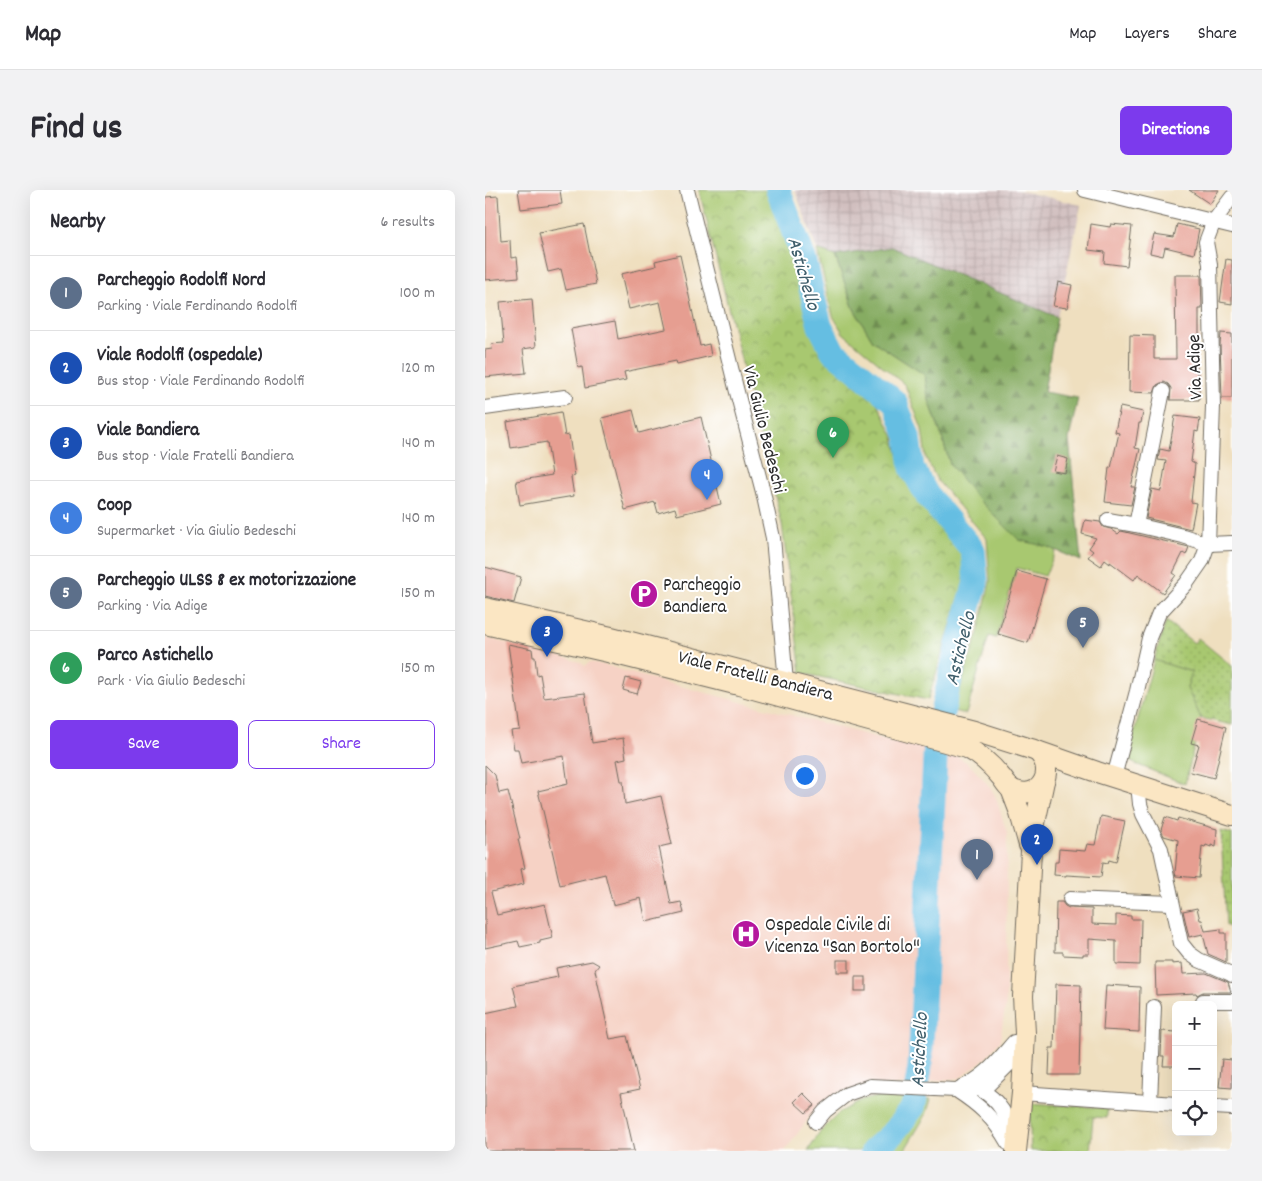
<!DOCTYPE html>
<meta charset="utf-8">
<style>
body{margin:0;font-family:Dekko,sans-serif;background:#f2f2f3;color:#2b2b33}
.controls{position:absolute;right:15px;bottom:15px;display:grid;overflow:hidden;border-radius:8px;box-shadow:0 5px 20px #0002}
.controls button{width:45px;height:45px;display:grid;place-items:center;padding:0;border:0;border-bottom:1px solid #e1e1e2;background:#fff;color:#2b2b33;font:25px sans-serif}
.you{position:absolute;left:319px;top:585px;width:18px;height:18px;margin:-12px;border:4px solid #fff;border-radius:50%;background:#1a73e8;box-shadow:0 0 0 8px #1a73e833}
.badge{display:grid;place-items:center;width:32px;height:32px;border-radius:50%;background:#7c3aed;color:#fff;font-size:16px;font-weight:700}
.pin{position:absolute;translate:-50% -41px;filter:drop-shadow(0 1px 2px #0008)}
.pin::after{content:'';position:absolute;top:26px;width:18px;height:15px;background:inherit;clip-path:polygon(0 0,100% 0,50% 100%)}
.list{margin:0;padding:0;list-style:none}
h2{display:flex;justify-content:space-between;align-items:center;height:65px;margin:0;padding:0 20px;font-size:21px}
h2 small{font-size:16px;font-weight:400;color:#7c7c81}
.list li{display:grid;grid-template-columns:32px 1fr auto;gap:15px;align-items:center;box-sizing:border-box;height:75px;padding:0 20px;border-top:1px solid #e1e1e2}
.list b{display:block;font-size:19px;white-space:nowrap}
.list p{margin:0;font-size:16px;white-space:nowrap;color:#7c7c81}
.list em{font-size:16px;font-style:normal;color:#7c7c81}
.actions{display:flex;gap:10px;padding:15px 20px}
.actions a{flex:1;padding:11px 0;border:1px solid #7c3aed;border-radius:8px;text-align:center;font-size:18px;color:#7c3aed}
.actions .main{background:#7c3aed;color:#fff}
.icon{flex:none;width:28px;height:28px;fill:none;stroke:currentColor;stroke-width:2;stroke-linecap:round;stroke-linejoin:round}
.map{position:relative;flex:none;width:747px;height:961px;overflow:hidden;border-radius:8px}
header{display:flex;align-items:center;gap:30px;box-sizing:border-box;height:70px;padding:0 25px;background:#fff;border-bottom:1px solid #e1e1e2}
header strong{font-size:24px}
nav{display:flex;gap:28px;margin-inline-start:auto;font-size:18px}
.intro{display:flex;align-items:center;justify-content:space-between;box-sizing:border-box;height:120px;padding:0 30px}
h1{margin:0;font-size:35px}
.button{padding:12px 22px;border-radius:8px;background:#7c3aed;color:#fff;font-size:18px;font-weight:700}
main{display:flex;gap:30px;padding:0 30px}
aside{flex:1;background:#fff;border-radius:8px;box-shadow:0 5px 20px #0002}
.map>svg:first-child{display:block}
</style>
<header>
<strong>Map</strong>
<nav><a>Map</a><a>Layers</a><a>Share</a></nav>
</header>
<div class="intro"><h1>Find us</h1><a class="button">Directions</a></div>
<main>
<aside>
<h2>Nearby<small>6 results</small></h2>
<ul class="list">
<li><span class="badge" style="background:#5c6f8a">1</span><div><b>Parcheggio Rodolfi Nord</b><p>Parking · Viale Ferdinando Rodolfi</p></div><em>100 m</em></li>
<li><span class="badge" style="background:#1a4fb4">2</span><div><b>Viale Rodolfi (ospedale)</b><p>Bus stop · Viale Ferdinando Rodolfi</p></div><em>120 m</em></li>
<li><span class="badge" style="background:#1a4fb4">3</span><div><b>Viale Bandiera</b><p>Bus stop · Viale Fratelli Bandiera</p></div><em>140 m</em></li>
<li><span class="badge" style="background:#3f7fe0">4</span><div><b>Coop</b><p>Supermarket · Via Giulio Bedeschi</p></div><em>140 m</em></li>
<li><span class="badge" style="background:#5c6f8a">5</span><div><b>Parcheggio ULSS 8 ex motorizzazione</b><p>Parking · Via Adige</p></div><em>150 m</em></li>
<li><span class="badge" style="background:#2e9e5b">6</span><div><b>Parco Astichello</b><p>Park · Via Giulio Bedeschi</p></div><em>150 m</em></li>
</ul>
<div class="actions"><a class="main">Save</a><a>Share</a></div>
</aside>
<div class="map">
<svg width="747" height="961" viewBox="0 0 747 961">
<defs>
<pattern id="industrial-grid" width="8" height="8" patternUnits="userSpaceOnUse" patternTransform="scale(1.25)"><rect width="8" height="8" fill="#d1bfbf"/><path d="M0 4h8M4 0v8" fill="none" stroke="#b4a4a4"/></pattern>
<pattern id="forest-firs" width="22" height="20" patternUnits="userSpaceOnUse" patternTransform="scale(1.25)"><rect width="22" height="20" fill="#86ac62"/><path d="M5 1l3.5 6h-7zM16 11l3.5 6h-7z" fill="#6e8c51"/></pattern>
<pattern id="park-crowns" width="20" height="18" patternUnits="userSpaceOnUse" patternTransform="scale(1.25)"><rect width="20" height="18" fill="#a8c870"/><path d="M2 6a3 3 0 1 1 6 0M12 15a3 3 0 1 1 6 0" fill="none" stroke="#89a35c"/></pattern>
<pattern id="garden-dots" width="8" height="8" patternUnits="userSpaceOnUse" patternTransform="scale(1.25)"><rect width="8" height="8" fill="#a8c870"/><path d="M2 2h.1M6 6h.1" fill="none" stroke="#89a35c" stroke-width="1.8" stroke-linecap="round"/></pattern>
</defs>
<rect width="100%" height="100%" fill="#fff"/>
<filter id="ink" filterUnits="userSpaceOnUse"><feTurbulence type="fractalNoise" baseFrequency=".02" numOctaves="2"/><feDisplacementMap in="SourceGraphic" scale="10" xChannelSelector="R" yChannelSelector="G"/><feConvolveMatrix kernelMatrix="1 2 1 2 8 2 1 2 1" color-interpolation-filters="sRGB"/></filter>
<filter id="wash" filterUnits="userSpaceOnUse"><feTurbulence type="fractalNoise" baseFrequency=".0096" numOctaves="4" result="noise"/><feDisplacementMap in="SourceGraphic" scale="20" xChannelSelector="R" yChannelSelector="G"/><feGaussianBlur stdDeviation="1.12" result="paint"/><feColorMatrix in="noise" values="0 0 0 0 0 0 0 0 0 0 0 0 0 0 0 0 0 1.4 0 .05"/><feComposite in="paint" operator="in"/></filter>
<g filter="url(#wash)">
<rect width="100%" height="100%" fill="#efdfbf"/>
<path fill="#f6d2c5" d="M 0,448 L 49,459 L 95,472 L 100,476 L 105,472 L 124,476 L 149,484 L 413,553 L 422,550 L 464,562 L 483,573 L 500,591 L 508,602 L 511,608 L 522,643 L 521,812 L 515,851 L 502,867 L 475,888 L 354,902 L 325,926 L 300,961 L 0,961 Z"/>
<path fill="url(#industrial-grid)" d="M 310,0 L 532,0 L 596,15 L 572,127 L 407,57 L 350,66 L 332,60 Z"/>
<g fill="#a8c870" stroke="#6a7a4e">
<path d="M 332,60 L 350,66 L 369,119 L 388,151 L 440,185 L 443,207 L 456,244 L 465,274 L 563,357 L 571,361 L 560,386 L 532,378 L 511,448 L 504,446 L 481,524 L 468,521 L 493,443 L 505,392 L 502,349 L 452,290 L 441,268 L 437,239 L 420,195 L 358,143 L 348,126 Z"/>
<path d="M 669,470 L 707,482 L 702,498 L 716,528 L 700,594 L 646,572 L 643,565 Z"/>
<path d="M 400,905 L 446,909 L 441,925 L 419,961 L 323,961 L 336,941 L 355,922 L 378,910 Z"/>
</g>
<path fill="url(#forest-firs)" stroke="#586c46" d="M 407,57 L 572,127 L 559,202 L 593,208 L 584,249 L 596,371 L 563,357 L 534,350 L 492,308 L 465,274 L 456,244 L 443,207 L 440,185 L 388,151 L 369,119 L 350,66 Z"/>
<g fill="url(#park-crowns)" stroke="#6a7a4e">
<path d="M 214,0 L 291,0 L 293,22 L 337,161 L 388,205 L 409,247 L 419,289 L 474,351 L 483,371 L 480,388 L 443,510 L 316,483 L 297,334 Z"/>
<path d="M 544,913 L 622,918 L 622,928 L 608,927 L 605,961 L 546,961 Z"/>
</g>
<g fill="url(#garden-dots)" stroke="#6a7a4e">
<path d="M 681,431 L 709,453 L 713,448 L 747,476 L 747,535 L 716,528 L 702,498 L 707,482 L 669,470 Z"/>
<path d="M 736,641 L 747,644 L 747,737 L 741,736 Z"/>
</g>
<g fill="none" stroke-linecap="round" stroke-linejoin="round">
<path stroke="#65bee2" stroke-width="25" d="M 293,0 L 319,69 L 335,136 L 348,161 L 410,212 L 423,247 L 427,278 L 442,305 L 488,360 L 491,392 L 473,455 L 451,548 L 435,877 L 430,908 L 428,917 L 408,943 L 388,961"/>
</g>
<g id="blocks">
<g fill="#e69e91">
<path d="M 33,0 L 75,0 L 77,14 L 36,19 Z"/>
<path d="M 704,0 L 734,0 L 725,14 Z"/>
<path d="M 13,6 L 16,51 L 25,50 L 26,68 L 32,67 L 34,87 L 0,90 L 0,7 Z"/>
<path d="M 99,34 L 111,94 L 81,100 L 76,79 L 63,82 L 54,43 Z"/>
<path d="M 606,34 L 625,37 L 626,34 L 647,36 L 642,76 L 619,73 L 620,62 L 603,60 Z"/>
<path d="M 692,34 L 714,39 L 709,64 L 680,57 L 678,66 L 665,63 L 669,44 L 689,47 Z"/>
<path d="M 195,65 L 215,156 L 224,154 L 226,166 L 192,174 L 191,171 L 139,182 L 141,190 L 100,198 L 97,177 L 93,178 L 86,139 L 130,131 L 133,149 L 181,139 L 175,112 L 144,119 L 136,84 L 171,76 L 170,71 Z"/>
<path d="M 741,69 L 747,70 L 747,114 L 735,112 Z"/>
<path d="M 690,85 L 716,85 L 717,119 L 714,119 L 714,151 L 712,151 L 712,184 L 714,184 L 714,210 L 685,210 L 686,198 L 683,194 L 679,192 L 676,193 L 672,195 L 669,203 L 644,202 L 645,145 L 669,146 L 669,169 L 691,169 Z"/>
<path d="M 573,92 L 587,95 L 582,118 L 568,116 Z"/>
<path d="M 47,109 L 51,157 L 38,159 L 41,183 L 0,187 L 0,160 L 7,159 L 6,154 L 19,153 L 15,112 Z"/>
<path d="M 736,143 L 747,144 L 747,208 L 737,208 L 735,155 Z"/>
<path d="M 635,217 L 658,222 L 656,233 L 654,233 L 650,258 L 655,259 L 646,297 L 650,297 L 646,315 L 620,312 L 624,278 L 626,278 L 634,243 L 630,242 Z"/>
<path d="M 148,220 L 154,243 L 216,227 L 236,314 L 192,325 L 190,318 L 173,323 L 170,312 L 140,320 L 117,228 Z"/>
<path d="M 76,222 L 80,246 L 84,245 L 90,286 L 86,287 L 89,306 L 35,315 L 31,291 L 67,285 L 62,252 L 26,258 L 22,232 Z"/>
<path d="M 690,226 L 715,229 L 713,242 L 710,241 L 706,272 L 710,274 L 706,312 L 711,313 L 706,339 L 661,328 L 667,299 L 676,301 L 681,271 L 673,270 L 675,259 L 684,261 Z"/>
<path d="M 572,266 L 583,269 L 580,283 L 568,281 Z"/>
<path d="M 600,330 L 615,332 L 618,337 L 626,339 L 633,344 L 636,341 L 649,344 L 704,357 L 701,365 L 698,363 L 688,383 L 691,385 L 678,403 L 653,384 L 649,390 L 625,372 L 625,374 L 620,370 L 616,376 L 603,367 L 608,361 L 604,358 L 611,348 L 597,344 Z"/>
<path d="M 0,377 L 36,387 L 29,413 L 0,406 Z"/>
<path d="M 532,381 L 561,389 L 543,453 L 513,444 Z"/>
<path d="M 23,454 L 47,459 L 48,467 L 50,467 L 52,485 L 55,484 L 59,508 L 100,503 L 107,553 L 138,548 L 141,568 L 132,570 L 136,591 L 138,591 L 140,614 L 176,606 L 187,654 L 174,657 L 186,714 L 196,712 L 199,723 L 161,732 L 156,708 L 128,715 L 120,684 L 75,695 L 59,625 L 53,601 L 83,594 L 79,566 L 36,573 L 33,559 L 29,559 L 26,541 L 35,540 Z"/>
<path d="M 141,488 L 156,492 L 152,504 L 138,500 Z"/>
<path d="M 713,529 L 741,537 L 729,588 L 706,582 L 714,555 L 706,553 Z"/>
<path d="M 0,575 L 10,585 L 14,603 L 23,601 L 35,649 L 33,649 L 40,678 L 36,679 L 39,694 L 6,702 L 12,725 L 60,714 L 68,748 L 55,751 L 55,753 L 35,757 L 33,751 L 0,758 Z"/>
<path d="M 616,626 L 640,631 L 631,672 L 624,670 L 623,673 L 618,672 L 616,687 L 581,685 L 581,686 L 569,685 L 570,672 L 573,672 L 574,659 L 600,661 L 602,654 L 610,655 Z"/>
<path d="M 680,627 L 692,631 L 693,628 L 732,639 L 731,657 L 726,655 L 726,657 L 721,655 L 720,657 L 717,656 L 714,688 L 691,686 L 690,683 L 693,650 L 679,646 L 676,640 Z"/>
<path d="M 571,712 L 577,712 L 580,716 L 584,718 L 607,719 L 607,734 L 631,735 L 631,725 L 646,726 L 646,729 L 656,729 L 655,775 L 631,774 L 631,751 L 604,749 L 604,764 L 598,764 L 598,766 L 578,765 L 578,762 L 570,762 Z"/>
<path d="M 712,718 L 715,730 L 717,730 L 720,741 L 736,739 L 736,743 L 741,743 L 741,772 L 723,764 L 718,744 L 704,747 L 698,721 Z"/>
<rect x="352" y="770" width="12" height="12"/>
<path d="M 107,771 L 114,775 L 110,780 L 125,849 L 142,846 L 155,899 L 136,903 L 149,961 L 0,961 L 0,823 L 33,816 L 28,796 L 73,787 L 71,778 Z"/>
<path d="M 670,772 L 687,772 L 687,774 L 697,773 L 698,784 L 721,783 L 743,792 L 746,802 L 718,802 L 712,805 L 711,803 L 671,805 Z"/>
<rect x="370" y="787" width="11" height="14"/>
<path d="M 571,794 L 596,795 L 594,885 L 564,885 L 565,858 L 569,858 Z"/>
<path d="M 621,795 L 655,797 L 654,842 L 618,840 Z"/>
<path d="M 677,841 L 691,842 L 691,876 L 678,876 L 679,866 L 676,866 Z"/>
<path d="M 737,869 L 747,870 L 747,898 L 734,897 Z"/>
<path d="M 318,903 L 330,915 L 321,923 L 309,912 Z"/>
</g>
</g>
</g>
<g filter="url(#ink)">
<use href="#blocks" fill-opacity="0" stroke="#706a5f" stroke-width="1"/>
<g fill="none" stroke-linecap="round" stroke-linejoin="round">
<defs>
<g id="street">
<path d="M 202,0 L 252,202 L 278,302 L 288,348 L 301,492"/>
<path d="M 600,0 L 747,36"/>
<path d="M 0,218 L 80,207"/>
<path d="M 623,330 L 651,335 L 698,346 L 723,354 L 747,353"/>
<path d="M 651,335 L 678,201"/>
<path d="M 629,587 L 652,501 L 664,448 L 674,423 L 701,394 L 717,371 L 723,354 L 728,216 L 725,74 L 721,52 L 729,31 L 747,7"/>
<path d="M 653,594 L 655,614 L 658,624 L 676,659 L 696,753 L 704,763 L 714,770 L 746,784 L 747,785"/>
<path d="M 585,709 L 687,713"/>
<path d="M 718,815 L 718,811 L 747,811"/>
<path d="M 475,898 C 499,889 513,870 529,852"/>
<path d="M 494,899 C 515,909 523,929 530,949"/>
<path d="M 471,900 C 494,915 509,928 523,953"/>
<path d="M 537,903 L 691,914"/>
<path d="M 665,912 L 669,817"/>
<path d="M 728,917 L 747,918"/>
<path d="M 331,932 L 340,921 L 362,904 L 385,896 L 471,900 L 494,899 L 503,895 L 529,869 L 533,864 L 533,853"/>
</g>
<g id="secondary">
<path d="M 0,418 L 126,447 L 489,541 L 546,559 L 612,582 L 747,625"/>
<path d="M 0,434 L 123,462 L 254,495 L 482,558 C 496,565 508,577 517,588 C 521,594 524,599 531,601 C 556,610 572,580 552,561"/>
<path d="M 526,599 L 534,620 L 544,655"/>
<path d="M 531,961 L 537,903 L 540,843 L 538,806 L 546,661 L 550,633 L 559,591"/>
</g>
</defs>
<use href="#street" stroke="#706a5f" stroke-width="16"/>
<use href="#secondary" stroke="#706a5f" stroke-width="22"/>
<use href="#street" stroke="#fff" stroke-width="14"/>
<use href="#secondary" stroke="#fbe6c3" stroke-width="20"/>
</g>
</g>
<defs>
<symbol id="parking-disc" viewBox="-11 -11 22 22"><circle r="9.5" fill="#b5179e" stroke="#fff"/><path d="M-3.5-5.5H1a3.5 3.5 0 0 1 0 7H-1V5.5H-3.5ZM-1-3.4V-.6H.8a1.4 1.4 0 0 0 0-2.8Z" fill="#fff"/></symbol>
<symbol id="hospital-disc" viewBox="-11 -11 22 22"><circle r="9.5" fill="#b5179e" stroke="#fff"/><path d="M-5-5h3v3.5h4V-5h3V5h-3V1.5h-4V5h-3Z" fill="#fff"/></symbol>
</defs>
<g fill-rule="evenodd">
<use href="#parking-disc" x="143" y="388" width="32" height="32"/>
<use href="#hospital-disc" x="245" y="728" width="32" height="32"/>
</g>
<g text-anchor="middle" stroke-width="4" stroke-linejoin="round" paint-order="stroke">
<g font-size="19" fill="#2b2b2b" stroke="#fff">
<text transform="translate(708 177) rotate(-92)" y="7">Via Adige</text>
<text transform="translate(281 239) rotate(76)" y="7">Via Giulio Bedeschi</text>
<text transform="translate(271 484) rotate(14)" y="7">Viale Fratelli Bandiera</text>
</g>
<g font-size="19" fill="#2b2b2b" stroke="#fff" text-anchor="start">
<text x="178" y="400">Parcheggio<tspan x="178" dy="22">Bandiera</tspan></text>
<text x="280" y="740">Ospedale Civile di<tspan x="280" dy="22">Vicenza "San Bortolo"</tspan></text>
</g>
<g font-size="20" font-style="italic" fill="#3f5e6b" stroke="#fff">
<text transform="translate(320 83) rotate(74)" y="7">Astichello</text>
<text transform="translate(474 458) rotate(-76)" y="7">Astichello</text>
<text transform="translate(433 860) rotate(-87)" y="7">Astichello</text>
</g>
</g>
</svg>
<div class="controls">
<button>+</button>
<button>−</button>
<button><svg class="icon" aria-label="locate" viewBox="0 0 24 24"><circle cx="12" cy="12" r="6"/><path d="M12 2v4M12 18v4M2 12h4M18 12h4"/></svg></button>
</div>
<div class="you"></div>
<div class="pin badge" style="left:492px;top:690px;background:#5c6f8a">1</div>
<div class="pin badge" style="left:552px;top:675px;background:#1a4fb4">2</div>
<div class="pin badge" style="left:62px;top:467px;background:#1a4fb4">3</div>
<div class="pin badge" style="left:222px;top:310px;background:#3f7fe0">4</div>
<div class="pin badge" style="left:598px;top:458px;background:#5c6f8a">5</div>
<div class="pin badge" style="left:348px;top:268px;background:#2e9e5b">6</div>
</div>
</main>
